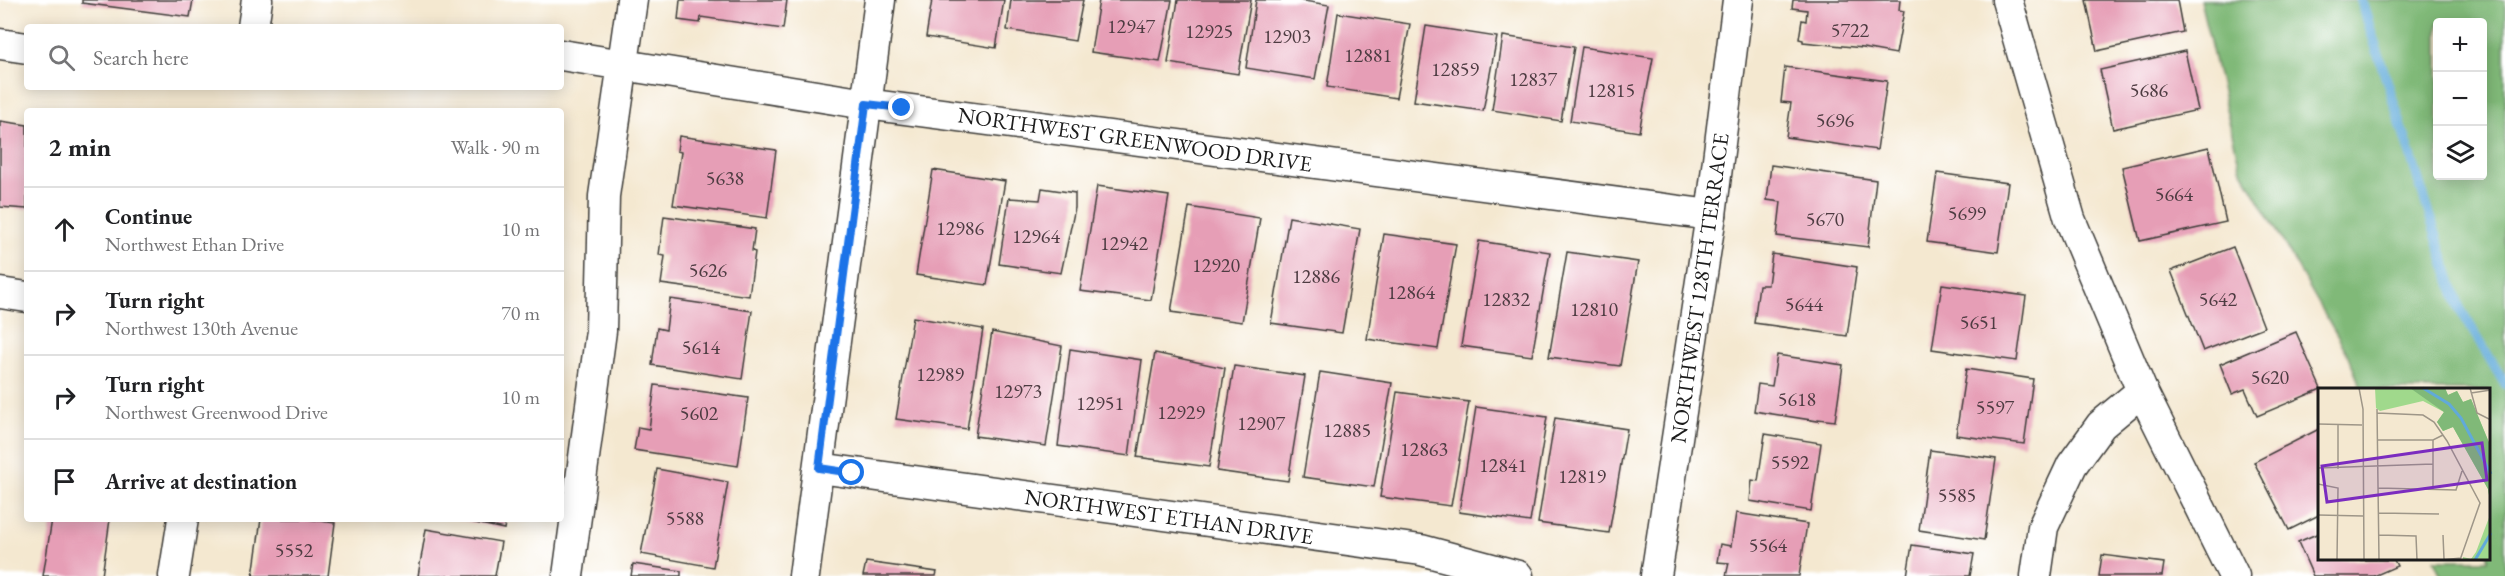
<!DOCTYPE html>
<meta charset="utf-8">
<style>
body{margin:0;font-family:"EB Garamond",serif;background:#f6f6f6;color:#202124}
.controls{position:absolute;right:18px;top:18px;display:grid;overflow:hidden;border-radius:6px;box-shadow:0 3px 15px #0003}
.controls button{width:54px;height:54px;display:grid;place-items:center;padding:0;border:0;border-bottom:2px solid #e0e0e0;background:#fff;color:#202124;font:30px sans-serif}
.stop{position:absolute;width:18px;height:18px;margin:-14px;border:4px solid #1a73e8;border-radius:50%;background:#fff}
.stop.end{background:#1a73e8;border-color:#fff;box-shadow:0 2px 6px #0008}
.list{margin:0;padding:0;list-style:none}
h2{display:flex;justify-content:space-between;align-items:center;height:78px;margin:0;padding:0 24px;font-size:26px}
h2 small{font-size:20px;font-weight:400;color:#757577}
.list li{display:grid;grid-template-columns:39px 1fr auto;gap:18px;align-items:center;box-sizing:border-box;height:84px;padding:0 24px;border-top:2px solid #e0e0e0}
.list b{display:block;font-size:22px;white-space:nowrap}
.list p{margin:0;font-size:20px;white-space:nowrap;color:#757577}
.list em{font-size:20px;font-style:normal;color:#757577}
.icon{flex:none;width:33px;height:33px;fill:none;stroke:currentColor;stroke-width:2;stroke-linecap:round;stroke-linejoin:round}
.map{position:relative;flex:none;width:2505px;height:576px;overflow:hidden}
.search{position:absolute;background:#fff;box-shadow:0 3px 15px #0003;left:24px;top:24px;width:540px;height:66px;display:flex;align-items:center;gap:15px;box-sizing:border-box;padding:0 21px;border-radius:6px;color:#757577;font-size:22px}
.panel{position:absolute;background:#fff;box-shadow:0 3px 15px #0003;left:24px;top:108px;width:540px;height:414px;border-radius:6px}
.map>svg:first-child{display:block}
</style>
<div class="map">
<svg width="2505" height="576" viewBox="0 0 2505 576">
<rect width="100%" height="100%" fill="#fff"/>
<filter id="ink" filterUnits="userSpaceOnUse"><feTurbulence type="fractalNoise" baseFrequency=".0167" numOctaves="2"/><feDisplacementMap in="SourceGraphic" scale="12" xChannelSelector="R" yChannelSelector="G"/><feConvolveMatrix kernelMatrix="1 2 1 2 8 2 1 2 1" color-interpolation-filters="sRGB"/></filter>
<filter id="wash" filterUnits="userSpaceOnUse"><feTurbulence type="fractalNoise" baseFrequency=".008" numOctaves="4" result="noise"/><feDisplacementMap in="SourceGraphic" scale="24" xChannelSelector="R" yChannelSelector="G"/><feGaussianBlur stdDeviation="1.35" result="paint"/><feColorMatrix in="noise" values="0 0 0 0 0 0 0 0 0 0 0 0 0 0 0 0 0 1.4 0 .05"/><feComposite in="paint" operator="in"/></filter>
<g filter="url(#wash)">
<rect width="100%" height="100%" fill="#f4e8d0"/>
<path fill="#80b978" stroke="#4e6a4a" stroke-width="1.5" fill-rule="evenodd" d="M 2200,0 L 2505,0 L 2505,576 L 2441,576 L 2434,560 L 2488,560 L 2488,390 L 2362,390 L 2346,351 L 2240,167 ZM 2438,22 L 2482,22 L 2482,176 L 2438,176 Z"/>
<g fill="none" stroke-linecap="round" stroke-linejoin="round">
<path stroke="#61aad9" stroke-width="10" d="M 2361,0 L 2459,307 L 2505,384"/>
</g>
<g id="blocks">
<g fill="#e69eb6">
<path d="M 82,0 L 193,0 L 190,17 L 82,3 Z"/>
<path d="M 680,0 L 787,0 L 783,29 L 701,17 L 700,23 L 678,20 Z"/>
<path d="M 932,0 L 1004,0 L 996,48 L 926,37 Z"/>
<path d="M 1011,0 L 1083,0 L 1075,41 L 1007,30 Z"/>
<path d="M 1099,0 L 1172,0 L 1160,62 L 1091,52 Z"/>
<path d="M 1178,0 L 1251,0 L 1238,74 L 1168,63 Z"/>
<path d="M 1256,0 L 1298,0 L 1329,5 L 1315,79 L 1246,68 Z"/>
<path d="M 1793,0 L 1900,0 L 1899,10 L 1904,11 L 1896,54 L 1863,48 L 1803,42 L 1803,40 L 1799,39 L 1802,20 L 1806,21 L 1807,10 L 1792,8 Z"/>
<path d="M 2086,0 L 2177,0 L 2183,32 L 2097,51 Z"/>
<path d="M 1338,13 L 1410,24 L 1396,98 L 1327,87 Z"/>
<path d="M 1426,26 L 1497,37 L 1483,111 L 1414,101 Z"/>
<path d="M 1503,36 L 1574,47 L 1561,121 L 1492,110 Z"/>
<path d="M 1582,47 L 1653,58 L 1639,132 L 1570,121 Z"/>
<path d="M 2185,51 L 2198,110 L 2113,129 L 2100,70 Z"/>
<path d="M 1785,67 L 1887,81 L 1877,150 L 1786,137 L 1791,103 L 1781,102 Z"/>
<path d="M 0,121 L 27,125 L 27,209 L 0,207 Z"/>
<path d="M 679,136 L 776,150 L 767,218 L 673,205 L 681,152 L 677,151 Z"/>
<path d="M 2209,147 L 2226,222 L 2140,241 L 2122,167 Z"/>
<path d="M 1771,165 L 1876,180 L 1868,247 L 1777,236 L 1781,202 L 1767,200 Z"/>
<path d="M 933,170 L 1005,181 L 987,285 L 916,275 Z"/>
<path d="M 1937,173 L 2008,183 L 1998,252 L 1927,242 Z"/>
<path d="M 1097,186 L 1169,196 L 1151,300 L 1080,291 Z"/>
<path d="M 1042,188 L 1075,193 L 1075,208 L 1061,273 L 999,264 L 1009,198 L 1040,200 Z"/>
<path d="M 1189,207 L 1260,218 L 1242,322 L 1171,312 Z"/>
<path d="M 664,216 L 755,229 L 752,251 L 755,252 L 749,296 L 661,284 L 665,256 L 659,255 Z"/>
<path d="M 1289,217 L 1360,229 L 1342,333 L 1271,323 Z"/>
<path d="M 1384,234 L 1456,244 L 1438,349 L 1367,339 Z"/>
<path d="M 1479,241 L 1550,252 L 1532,356 L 1461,346 Z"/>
<path d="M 2233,247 L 2264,327 L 2203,351 L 2171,271 Z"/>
<path d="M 1567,252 L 1638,262 L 1620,366 L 1549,357 Z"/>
<path d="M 1772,254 L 1857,267 L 1847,336 L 1754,323 L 1759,285 L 1768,285 Z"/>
<path d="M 1942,284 L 2026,296 L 2017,361 L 1932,349 Z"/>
<path d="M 670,299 L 752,311 L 742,379 L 652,365 L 657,328 L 666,330 Z"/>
<path d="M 913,317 L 983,329 L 967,429 L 896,419 Z"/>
<path d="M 992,332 L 1062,346 L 1046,446 L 975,436 Z"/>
<path d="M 2296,332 L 2321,389 L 2257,416 L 2245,389 L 2232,394 L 2220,364 Z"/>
<path d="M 1070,349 L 1142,360 L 1129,456 L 1058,446 Z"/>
<path d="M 1155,353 L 1225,368 L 1209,467 L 1137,457 Z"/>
<path d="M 1777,355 L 1843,365 L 1835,421 L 1818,419 L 1818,421 L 1754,411 L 1758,384 L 1772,386 Z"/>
<path d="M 1234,366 L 1305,376 L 1288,481 L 1217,471 Z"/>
<path d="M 1966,369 L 2033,379 L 2024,444 L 1956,435 Z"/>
<path d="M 1320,372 L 1392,383 L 1374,487 L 1303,477 Z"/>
<path d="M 655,385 L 748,398 L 738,466 L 634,450 L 638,427 L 649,429 Z"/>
<path d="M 1397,392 L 1469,402 L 1451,506 L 1380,497 Z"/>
<path d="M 1476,407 L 1547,417 L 1530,522 L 1459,512 Z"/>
<path d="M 1555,418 L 1627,429 L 1609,533 L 1538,523 Z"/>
<path d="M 2319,429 L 2319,515 L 2289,530 L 2254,462 Z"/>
<path d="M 1765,434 L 1821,443 L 1811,511 L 1750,501 L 1752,480 L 1758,481 Z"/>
<path d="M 1930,450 L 1996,459 L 1984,540 L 1919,530 Z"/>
<path d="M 657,469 L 728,482 L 713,567 L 641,554 Z"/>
<path d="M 1736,513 L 1807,524 L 1799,576 L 1726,576 L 1729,563 L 1717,562 L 1720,544 L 1731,546 Z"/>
<path d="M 52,519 L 110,519 L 102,576 L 43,576 Z"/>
<path d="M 261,519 L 306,519 L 335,523 L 328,576 L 253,576 Z"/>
<path d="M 457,519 L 506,519 L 504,529 Z"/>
<path d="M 426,529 L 501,542 L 495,576 L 418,576 Z"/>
<path d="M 2319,533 L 2319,560 L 2394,560 L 2397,566 L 2374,576 L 2313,576 L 2298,542 Z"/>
<path d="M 1912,545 L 1974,554 L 1970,576 L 1907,576 Z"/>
<path d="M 2102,555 L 2164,563 L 2162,576 L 2099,576 Z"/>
<path d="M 866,562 L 937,572 L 936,576 L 863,576 Z"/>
<path d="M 633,564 L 681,571 L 681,576 L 631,576 Z"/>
</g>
</g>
</g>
<g filter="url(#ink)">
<use href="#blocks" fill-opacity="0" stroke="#3c3b37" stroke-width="1.5"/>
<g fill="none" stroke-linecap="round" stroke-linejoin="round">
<defs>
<g id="minor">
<path d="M 2007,0 L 2070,219 L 2142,391 L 2234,576"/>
<path d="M 253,27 L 257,0"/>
<path d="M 0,44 L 27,48"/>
<path d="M 561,55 L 866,104 L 1711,215"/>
<path d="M 0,293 L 27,297"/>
<path d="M 819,468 L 1421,550 L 1518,576"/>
<path d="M 174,576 L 183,519"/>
<path d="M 568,576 L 601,331 L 604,196 L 632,0"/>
<path d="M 804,576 L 880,0"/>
<path d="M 1656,576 L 1711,215 L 1738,0"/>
<path d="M 2036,576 L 2043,527 L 2072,465 L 2101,425 L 2142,391"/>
</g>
</defs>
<use href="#minor" stroke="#3c3b37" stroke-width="33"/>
<use href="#minor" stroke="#fff" stroke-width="30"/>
</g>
</g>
<g fill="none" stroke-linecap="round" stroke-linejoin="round" filter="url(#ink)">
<path stroke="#1a73e8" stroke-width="8" d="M 852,473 L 819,468 L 866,104 L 902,108"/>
</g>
<g text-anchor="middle" stroke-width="6" stroke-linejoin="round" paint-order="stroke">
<g font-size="20" fill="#4e3c42">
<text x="1131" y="33">12947</text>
<text x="1850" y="37">5722</text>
<text x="1209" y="38">12925</text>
<text x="1287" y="43">12903</text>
<text x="1368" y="62">12881</text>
<text x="1455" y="76">12859</text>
<text x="1533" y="86">12837</text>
<text x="1611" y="97">12815</text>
<text x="2149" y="97">5686</text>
<text x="1835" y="127">5696</text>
<text x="725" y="185">5638</text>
<text x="2174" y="201">5664</text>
<text x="1967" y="220">5699</text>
<text x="1825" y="226">5670</text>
<text x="960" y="235">12986</text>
<text x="1036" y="243">12964</text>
<text x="1124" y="250">12942</text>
<text x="1216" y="272">12920</text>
<text x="708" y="277">5626</text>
<text x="1316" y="283">12886</text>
<text x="1411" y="299">12864</text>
<text x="1506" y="306">12832</text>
<text x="2218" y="306">5642</text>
<text x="1804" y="311">5644</text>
<text x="1594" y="316">12810</text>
<text x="1979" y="329">5651</text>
<text x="701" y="354">5614</text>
<text x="940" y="381">12989</text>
<text x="2270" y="384">5620</text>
<text x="1018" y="398">12973</text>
<text x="1797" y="406">5618</text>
<text x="1100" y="410">12951</text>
<text x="1995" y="414">5597</text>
<text x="1181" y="419">12929</text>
<text x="699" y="420">5602</text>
<text x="1261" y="430">12907</text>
<text x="1347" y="437">12885</text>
<text x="1424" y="456">12863</text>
<text x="1790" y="469">5592</text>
<text x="1503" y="472">12841</text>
<text x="1582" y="483">12819</text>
<text x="1957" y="502">5585</text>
<text x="685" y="525">5588</text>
<text x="1768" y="552">5564</text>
<text x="294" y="557">5552</text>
</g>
<g font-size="22" fill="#1c1c1c" stroke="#fff">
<text transform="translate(1135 139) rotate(8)" y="8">NORTHWEST GREENWOOD DRIVE</text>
<text transform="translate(1699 288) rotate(-82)" y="8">NORTHWEST 128TH TERRACE</text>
<text transform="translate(1169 516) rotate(8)" y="8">NORTHWEST ETHAN DRIVE</text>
</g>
</g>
<g transform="translate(2318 388)">
<rect width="172" height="172" fill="#f4e8d0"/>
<path d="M 57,0 L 127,0 L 130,7 L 139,3 L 145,14 L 153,11 L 172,57 L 172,113 L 170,101 L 135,39 L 125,43 L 119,34 L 126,24 L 105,13 L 62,23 L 58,20 ZM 172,127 L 172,172 L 145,172 L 145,169 L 153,171 L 158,164 Z" fill="#a0d98c"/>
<path d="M 92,0 L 127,0 L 130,7 L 139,3 L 145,14 L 153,11 L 172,57 L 172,113 L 170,101 L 135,39 L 125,43 L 119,34 L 126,24 Z" fill="#80b978"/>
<path fill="none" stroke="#61aad9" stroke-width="3" d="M 105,0 L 131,16 L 143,30 L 173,86M 157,172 L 173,145"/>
<path fill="none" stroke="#9e9688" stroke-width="1.5" d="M 41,0 L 45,21 L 46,172M 152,0 L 159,25 L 173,32M 153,5 L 173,2M 59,21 L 61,172M 59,25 L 105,27 L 116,34 L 129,53 L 162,115 L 142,172M 0,36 L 44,37M 60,52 L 115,52 L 125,47M 115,52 L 115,101M 0,80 L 115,76M 20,81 L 20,37M 0,96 L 20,100 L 19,172M 60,100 L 138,102 L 144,83M 61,125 L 121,126M 0,127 L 45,128M 61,147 L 98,148 L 99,172M 125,147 L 126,171M 123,172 L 143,170"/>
<path fill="#7b2cbf" fill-opacity="0.15" stroke="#7b2cbf" stroke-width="3" d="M 164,55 L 169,92 L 9,114 L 4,78 Z"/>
<rect width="172" height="172" fill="none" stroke="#1c1c1c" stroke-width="3"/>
</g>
</svg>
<div class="controls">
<button>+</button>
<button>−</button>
<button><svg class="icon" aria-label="layers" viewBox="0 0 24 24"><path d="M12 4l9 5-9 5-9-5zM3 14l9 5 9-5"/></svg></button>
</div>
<div class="stop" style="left:852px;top:473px"></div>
<div class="stop end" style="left:902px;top:108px"></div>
<div class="search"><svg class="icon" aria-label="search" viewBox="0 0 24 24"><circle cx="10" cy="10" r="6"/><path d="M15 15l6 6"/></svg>Search here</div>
<section class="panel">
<h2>2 min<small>Walk · 90 m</small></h2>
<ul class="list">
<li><svg class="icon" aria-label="ahead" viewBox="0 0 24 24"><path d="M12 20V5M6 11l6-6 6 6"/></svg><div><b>Continue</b><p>Northwest Ethan Drive</p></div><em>10 m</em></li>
<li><svg class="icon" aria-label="right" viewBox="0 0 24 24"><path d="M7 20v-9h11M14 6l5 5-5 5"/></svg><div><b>Turn right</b><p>Northwest 130th Avenue</p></div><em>70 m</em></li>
<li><svg class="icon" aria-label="right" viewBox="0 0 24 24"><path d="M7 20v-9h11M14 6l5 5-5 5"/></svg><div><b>Turn right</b><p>Northwest Greenwood Drive</p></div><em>10 m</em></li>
<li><svg class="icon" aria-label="arrive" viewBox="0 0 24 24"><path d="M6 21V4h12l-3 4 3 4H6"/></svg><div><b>Arrive at destination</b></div></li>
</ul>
</section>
</div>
